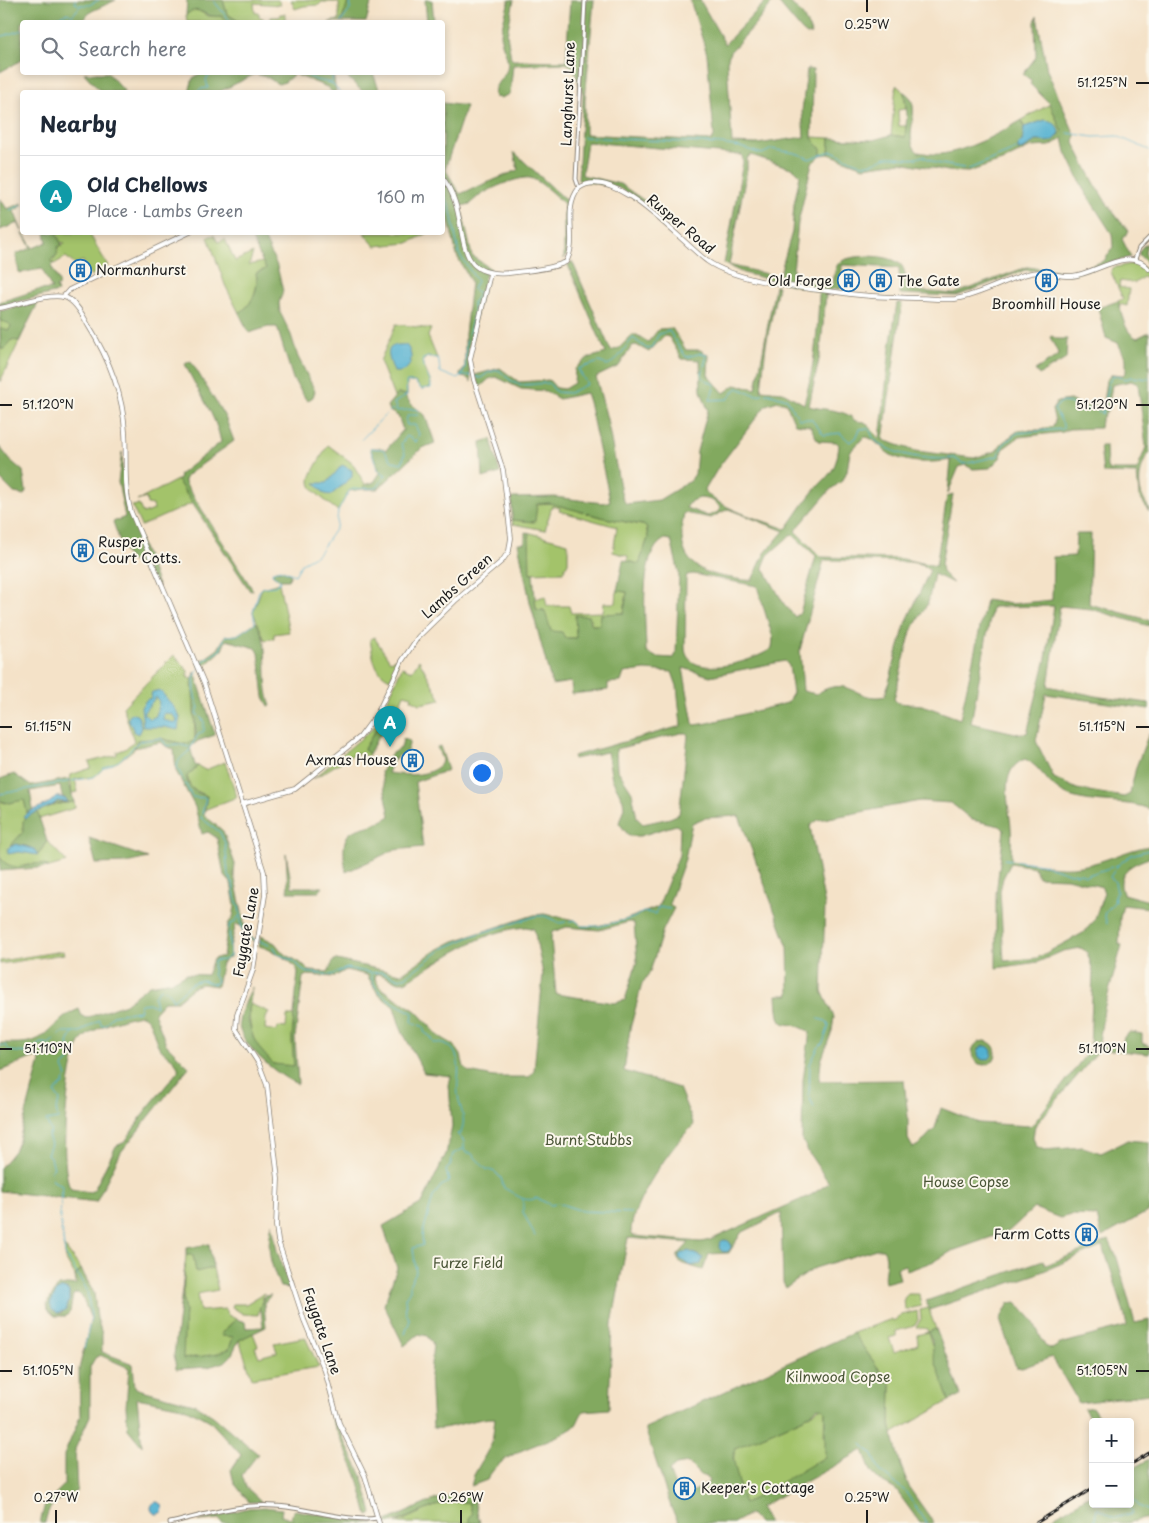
<!DOCTYPE html>
<meta charset="utf-8">
<style>
body{margin:0;font-family:"Playpen Sans",sans-serif;background:#f6f6f7;color:#1f2937}
.controls{position:absolute;right:15px;bottom:15px;display:grid;overflow:hidden;border-radius:5px;box-shadow:0 2px 8px #0003}
.controls button{width:45px;height:45px;display:grid;place-items:center;padding:0;border:0;border-bottom:1px solid #e0e1e3;background:#fff;color:#1f2937;font:25px sans-serif}
.you{position:absolute;left:481px;top:772px;width:18px;height:18px;margin:-12px;border:4px solid #fff;border-radius:50%;background:#1a73e8;box-shadow:0 0 0 8px #1a73e833}
.badge{display:grid;place-items:center;width:32px;height:32px;border-radius:50%;background:#d93025;color:#fff;font-size:16px;font-weight:700}
.pin{position:absolute;translate:-50% -41px;filter:drop-shadow(0 1px 2px #0008)}
.pin::after{content:'';position:absolute;top:26px;width:18px;height:15px;background:inherit;clip-path:polygon(0 0,100% 0,50% 100%)}
.list{margin:0;padding:0;list-style:none}
h2{display:flex;justify-content:space-between;align-items:center;height:65px;margin:0;padding:0 20px;font-size:21px}
h2 small{font-size:16px;font-weight:400;color:#747a83}
.list li{display:grid;grid-template-columns:32px 1fr auto;gap:15px;align-items:center;box-sizing:border-box;height:80px;padding:0 20px;border-top:1px solid #e0e1e3}
.list b{display:block;font-size:19px;white-space:nowrap}
.list p{margin:0;font-size:16px;white-space:nowrap;color:#747a83}
.list em{font-size:16px;font-style:normal;color:#747a83}
.icon{flex:none;width:28px;height:28px;fill:none;stroke:currentColor;stroke-width:2;stroke-linecap:round;stroke-linejoin:round}
.map{position:relative;flex:none;width:1149px;height:1523px;overflow:hidden}
.search{position:absolute;background:#fff;box-shadow:0 2px 8px #0003;left:20px;top:20px;width:425px;height:55px;display:flex;align-items:center;gap:12px;box-sizing:border-box;padding:0 18px;border-radius:5px;color:#747a83;font-size:19px}
.panel{position:absolute;background:#fff;box-shadow:0 2px 8px #0003;left:20px;top:90px;width:425px;height:145px;border-radius:5px}
.map>svg:first-child{display:block}
</style>
<div class="map">
<svg width="1149" height="1523" viewBox="0 0 1149 1523">
<rect width="100%" height="100%" fill="#fbf7ec"/>
<filter id="ink" filterUnits="userSpaceOnUse"><feTurbulence type="fractalNoise" baseFrequency=".02" numOctaves="2"/><feDisplacementMap in="SourceGraphic" scale="10" xChannelSelector="R" yChannelSelector="G"/><feConvolveMatrix kernelMatrix="1 2 1 2 8 2 1 2 1" color-interpolation-filters="sRGB"/></filter>
<filter id="wash" filterUnits="userSpaceOnUse"><feTurbulence type="fractalNoise" baseFrequency=".0096" numOctaves="4" result="noise"/><feDisplacementMap in="SourceGraphic" scale="20" xChannelSelector="R" yChannelSelector="G"/><feGaussianBlur stdDeviation="1.12" result="paint"/><feColorMatrix in="noise" values="0 0 0 0 0 0 0 0 0 0 0 0 0 0 0 0 0 1.4 0 .05"/><feComposite in="paint" operator="in"/></filter>
<g filter="url(#wash)">
<rect width="100%" height="100%" fill="#f4e2c8"/>
<g fill="#a3c36b" stroke="#607044">
<path d="M 223,0 L 278,0 L 281,5 L 254,3 L 255,13 L 259,13 L 259,17 L 263,18 L 263,22 L 240,22 L 227,14 Z"/>
<path d="M 291,0 L 349,0 L 341,22 L 329,22 L 339,20 L 339,3 L 337,2 L 322,2 L 319,5 L 304,6 L 295,9 Z"/>
<path d="M 192,10 L 197,10 L 208,16 L 221,16 L 227,22 L 187,22 L 186,15 Z"/>
<path d="M 280,14 L 285,14 L 285,21 L 294,22 L 271,22 L 271,17 L 279,17 Z"/>
<path d="M 896,85 L 904,92 L 906,109 L 898,110 L 899,126 L 906,126 L 905,137 L 891,135 Z"/>
<path d="M 1050,104 L 1062,132 L 1059,134 L 1055,124 L 1045,120 L 1024,127 L 1022,120 Z"/>
<path d="M 812,137 L 830,138 L 829,154 L 821,155 C 821,147 813,145 812,137 Z"/>
<path d="M 56,233 L 89,233 L 108,266 L 91,276 L 83,261 L 74,264 L 66,257 L 54,264 L 51,260 L 55,258 L 58,247 L 65,243 L 60,242 Z"/>
<path d="M 364,233 L 428,233 L 408,243 L 375,246 Z"/>
<path d="M 214,235 L 218,242 L 225,239 L 235,261 L 253,253 L 249,265 L 263,262 L 266,269 L 256,273 C 259,288 252,306 239,313 L 225,285 L 208,237 Z"/>
<path d="M 1131,264 L 1139,265 L 1147,270 L 1149,280 L 1143,277 L 1135,283 L 1120,281 L 1119,287 L 1129,289 L 1127,306 L 1119,304 L 1118,301 L 1123,299 L 1111,272 L 1112,268 Z"/>
<path d="M 0,321 L 27,325 L 0,382 Z"/>
<path d="M 396,324 L 431,329 L 428,336 L 437,358 L 427,357 L 422,362 L 431,383 L 430,388 L 421,389 L 415,382 L 407,382 L 407,395 L 397,394 L 394,397 L 380,361 Z"/>
<path d="M 328,445 L 352,463 L 365,484 L 363,489 L 349,491 L 338,511 C 300,481 305,486 328,445 Z"/>
<path d="M 177,480 L 193,503 L 141,526 L 132,506 L 139,505 L 143,514 L 154,510 L 153,505 L 147,504 L 146,498 L 137,501 Z"/>
<path d="M 551,503 L 605,518 L 646,526 L 648,538 L 639,564 L 627,561 L 628,556 L 613,552 L 617,527 L 559,511 L 560,508 L 552,506 L 545,530 L 513,524 L 512,520 L 534,522 L 537,504 Z"/>
<path d="M 527,532 L 568,543 L 568,563 L 563,572 L 530,573 L 528,552 L 529,534 Z"/>
<path d="M 279,583 L 289,632 L 274,634 L 274,638 L 265,640 L 253,612 L 262,588 Z"/>
<path d="M 617,591 L 627,592 L 624,613 L 601,614 L 600,625 L 591,625 L 591,618 L 576,638 L 565,638 L 551,632 L 544,610 L 536,609 L 535,599 L 545,596 L 547,606 L 569,606 L 571,613 L 603,612 L 604,603 L 616,603 Z"/>
<path d="M 374,637 L 390,661 L 394,659 L 398,663 L 390,679 C 373,671 373,656 370,639 Z"/>
<path d="M 174,655 L 188,671 L 188,678 L 193,679 L 195,741 L 184,744 L 160,738 L 137,740 L 134,749 L 119,761 L 104,768 L 94,777 L 75,779 L 78,792 L 72,793 L 70,775 L 91,768 L 89,762 L 117,755 L 117,752 L 125,749 L 134,741 L 123,707 Z"/>
<path d="M 419,660 L 441,700 L 420,704 L 411,699 L 412,696 L 404,694 L 400,704 L 393,701 L 364,749 L 369,754 L 367,757 L 363,754 L 354,754 L 313,779 L 371,730 L 378,722 L 402,667 L 412,671 Z"/>
<path d="M 225,762 L 237,797 L 204,810 L 207,796 L 191,788 L 187,776 L 198,766 L 205,770 Z"/>
<path d="M 24,799 L 38,855 L 47,841 L 67,862 L 49,867 L 7,869 L 0,857 L 0,801 L 5,803 Z"/>
<path d="M 74,802 L 75,808 L 39,819 L 37,811 L 58,804 Z"/>
<path d="M 63,951 L 64,954 L 0,964 L 0,961 Z"/>
<path d="M 250,1004 L 269,1012 L 266,1018 L 265,1029 L 277,1031 L 278,1027 L 286,1028 L 287,1016 L 294,1016 L 292,1042 L 294,1067 C 288,1066 279,1067 274,1064 C 254,1053 247,1024 250,1004 Z"/>
<path d="M 64,1246 L 81,1269 L 75,1276 L 66,1260 Z"/>
<path d="M 193,1254 L 196,1271 L 213,1268 L 218,1290 L 197,1294 L 200,1311 L 225,1309 L 228,1315 L 236,1319 L 222,1332 L 226,1337 L 231,1336 L 234,1339 C 228,1360 201,1354 184,1359 L 182,1357 C 184,1323 182,1289 186,1255 Z"/>
<path d="M 264,1293 L 258,1315 L 243,1314 L 232,1307 L 233,1304 L 246,1304 Z"/>
<path d="M 915,1294 L 919,1294 L 921,1306 L 905,1310 L 904,1298 L 908,1294 Z"/>
<path d="M 928,1308 L 936,1329 L 928,1332 L 949,1401 L 892,1434 L 890,1422 L 891,1386 L 853,1333 L 892,1319 L 893,1321 L 902,1315 L 917,1311 L 918,1320 L 914,1326 L 896,1331 L 896,1336 L 889,1338 L 894,1352 L 918,1344 L 917,1335 L 928,1332 L 927,1329 L 916,1327 L 921,1319 L 920,1310 Z"/>
<path d="M 253,1333 L 258,1346 L 255,1347 L 259,1357 L 277,1352 L 274,1343 L 305,1337 L 319,1367 L 252,1378 L 239,1340 Z"/>
<path d="M 821,1407 L 825,1411 L 824,1437 L 840,1462 L 748,1514 C 741,1498 730,1466 735,1448 L 806,1417 Z"/>
<path d="M 473,1499 L 479,1519 L 477,1523 L 396,1523 L 444,1502 L 466,1502 Z"/>
</g>
<g fill="#82a95f" stroke="#4f623e" fill-rule="evenodd">
<path d="M 0,0 L 116,0 L 92,11 L 80,22 L 22,22 L 22,60 L 0,72 Z"/>
<path d="M 187,0 L 223,0 L 227,14 L 240,22 L 227,22 L 221,16 C 203,19 200,3 186,15 Z"/>
<path d="M 349,0 L 372,0 L 366,22 L 341,22 Z"/>
<path d="M 425,0 L 432,0 L 434,22 L 427,22 Z"/>
<path d="M 509,0 L 514,0 L 507,34 L 511,58 L 513,60 L 566,61 L 570,0 L 594,0 L 585,100 L 585,134 L 710,141 L 714,138 L 714,134 L 707,54 L 690,0 L 700,0 L 725,44 L 767,0 L 774,0 L 755,25 L 730,52 L 727,62 L 732,143 L 757,144 L 804,137 L 802,111 L 807,69 L 813,70 L 812,138 L 821,149 L 821,155 L 812,163 L 798,223 L 792,280 L 833,285 C 834,279 834,268 839,263 C 850,253 894,254 902,266 C 906,272 906,283 907,290 L 954,294 L 1027,267 L 1071,272 L 1104,261 L 1113,247 L 1112,234 L 1085,192 L 1066,152 L 1063,138 L 1050,146 L 1031,147 L 1005,160 L 968,172 L 948,171 L 901,162 L 863,167 L 829,154 L 830,138 L 873,140 L 891,135 L 905,137 L 907,115 L 904,92 C 926,105 900,137 918,152 C 925,153 933,155 941,154 C 967,151 1000,133 1022,120 C 1026,131 1023,140 1018,150 L 1024,149 L 1035,141 C 1046,140 1053,141 1062,132 L 1050,104 L 1030,84 L 1032,81 L 1023,74 L 1036,57 L 1035,22 L 1037,16 L 1047,70 L 1075,135 L 1074,143 C 1090,175 1104,205 1129,231 L 1122,239 L 1131,257 L 1072,274 L 1025,270 L 957,296 L 900,294 L 899,268 L 842,265 L 841,289 L 833,289 L 826,295 L 820,355 L 809,406 C 821,410 848,409 855,421 L 865,422 L 880,439 L 890,348 L 897,303 L 902,303 L 883,440 L 916,451 L 974,458 L 996,451 L 1002,443 L 1019,430 L 1041,430 L 1053,426 L 1055,421 L 1052,410 L 1057,402 L 1070,400 L 1084,407 L 1103,403 L 1106,380 L 1112,374 L 1123,375 L 1126,372 L 1126,359 L 1118,343 L 1106,338 L 1098,308 L 1118,301 C 1122,313 1124,333 1137,338 L 1149,332 L 1149,452 C 1141,465 1136,483 1143,498 C 1145,503 1149,506 1149,512 L 1139,496 L 1137,474 L 1103,473 L 1100,446 L 1106,446 L 1107,467 L 1110,470 L 1137,470 L 1146,447 L 1138,384 L 1131,381 L 1112,385 L 1108,409 L 1101,420 L 1100,428 L 1069,429 L 1063,432 L 1019,437 L 1004,448 L 1000,458 L 990,468 L 973,469 L 965,465 L 959,467 L 948,493 L 951,460 C 931,463 912,464 893,456 C 883,452 874,436 864,437 L 850,452 L 847,471 L 843,480 L 830,490 L 795,531 L 821,557 L 903,559 L 936,566 L 947,496 L 953,494 L 941,565 L 942,572 L 953,583 L 934,574 L 928,603 L 911,631 L 894,699 L 898,703 L 922,705 L 960,719 L 986,600 L 1011,604 L 1052,600 L 1053,557 L 1075,556 L 1076,534 L 1091,534 L 1089,604 L 1149,620 L 1149,626 L 1091,609 L 1060,606 L 1048,686 L 1101,697 L 1149,703 L 1149,709 L 1046,694 L 1036,741 L 1054,778 L 1077,789 L 1124,797 L 1130,794 L 1136,767 L 1149,733 L 1149,809 C 1129,800 1094,805 1069,796 C 1048,788 1042,767 1025,759 C 997,770 1010,807 1011,828 C 1012,838 1011,849 1011,860 C 1033,863 1059,870 1081,866 C 1105,862 1126,850 1149,846 L 1149,858 C 1132,864 1115,872 1123,894 L 1149,901 L 1149,908 L 1123,905 L 1120,918 L 1119,944 L 1122,945 L 1104,1009 L 1099,1043 L 1121,1047 L 1124,1037 L 1130,1032 L 1142,1034 L 1142,1043 L 1149,1046 L 1149,1054 L 1100,1049 L 1035,1126 L 1033,1137 L 1036,1146 L 1044,1150 L 1083,1147 L 1101,1153 L 1128,1140 L 1149,1142 L 1149,1211 L 1102,1237 L 1097,1216 L 1071,1215 L 1060,1218 L 1034,1208 L 1009,1231 L 952,1251 L 937,1260 L 907,1271 L 905,1265 L 897,1268 L 900,1279 L 885,1283 C 882,1272 890,1259 883,1249 L 876,1249 L 815,1268 L 786,1288 L 783,1283 L 781,1213 L 741,1233 L 729,1253 L 709,1254 L 703,1270 L 683,1264 L 678,1260 L 678,1255 L 689,1243 L 628,1238 L 612,1324 L 609,1409 L 584,1411 C 578,1417 579,1425 571,1429 C 544,1446 502,1449 487,1480 L 471,1486 L 474,1475 L 492,1443 L 495,1418 C 476,1417 446,1431 433,1428 L 430,1375 L 433,1344 L 427,1336 L 419,1334 L 404,1346 L 384,1305 L 397,1268 L 383,1226 L 422,1203 L 446,1154 L 452,1126 L 449,1085 L 451,1076 L 424,1073 L 401,1029 L 394,1007 L 378,994 L 367,975 L 346,970 L 334,977 L 307,975 L 303,977 L 295,1038 L 298,1084 C 281,1079 238,1043 239,1024 C 239,1012 248,998 252,987 L 248,1019 L 253,1037 L 260,1049 L 273,1064 L 294,1066 L 292,1037 L 298,972 C 295,961 270,949 259,946 L 261,936 L 275,943 L 283,953 L 301,963 L 309,971 L 328,972 L 334,960 L 337,960 L 401,974 L 435,951 L 454,941 L 534,915 L 544,914 L 575,920 L 582,926 L 592,927 L 624,920 L 658,907 L 679,855 L 680,828 L 676,825 L 640,836 L 629,836 L 619,823 L 624,807 L 623,800 L 612,779 L 607,752 L 574,759 L 573,756 L 681,726 L 677,686 L 672,672 L 645,670 L 624,673 L 621,682 L 608,683 L 608,690 L 572,694 L 571,682 L 552,685 L 530,602 L 518,543 L 525,543 L 525,532 L 529,533 L 530,573 L 533,573 L 536,609 L 545,611 L 551,631 L 562,632 L 565,638 L 576,638 L 575,615 L 589,616 L 591,625 L 600,625 L 601,614 L 624,613 L 627,592 L 617,591 L 623,560 L 639,564 L 648,538 L 647,528 L 643,525 L 605,518 L 549,503 L 537,504 L 535,522 L 512,520 L 512,498 L 555,497 L 603,503 L 610,501 L 589,402 L 586,393 L 559,399 L 545,391 L 521,389 L 496,377 L 489,379 L 480,387 L 475,375 L 500,368 L 519,382 L 549,380 L 556,388 L 564,389 L 574,383 L 575,369 L 578,366 L 588,358 L 606,353 L 568,265 L 572,261 L 611,351 L 619,348 L 632,335 L 637,335 L 648,342 L 659,329 L 672,328 L 686,350 L 700,350 L 709,355 L 708,375 L 724,393 L 735,385 L 756,389 L 775,286 L 778,286 L 766,345 L 761,390 L 783,392 L 804,404 C 814,368 818,332 819,294 L 817,291 L 743,273 L 724,264 L 743,162 L 742,155 L 587,142 L 582,175 L 620,184 L 645,201 L 643,203 L 619,188 L 578,180 L 583,94 L 573,67 L 566,63 L 513,65 L 510,94 L 500,98 L 495,97 C 491,85 504,79 507,69 C 510,58 503,50 501,39 C 500,28 507,11 509,0 ZM 751,155 L 794,169 L 800,175 L 794,204 L 792,232 L 779,277 L 729,265 L 747,169 L 747,158 ZM 664,336 L 669,337 L 682,359 L 700,360 L 701,391 L 708,410 L 697,451 L 695,474 L 690,481 L 659,500 L 626,504 L 622,497 L 607,419 L 596,377 L 619,366 L 632,346 L 636,345 L 649,352 ZM 778,401 L 786,403 L 795,424 L 810,426 L 818,441 L 836,442 L 839,445 C 836,474 828,474 811,494 C 802,505 795,517 786,529 C 768,522 712,506 705,490 L 718,468 L 766,405 ZM 700,498 C 708,499 716,500 720,508 L 718,512 L 708,516 L 686,508 L 691,501 ZM 728,509 L 784,531 L 765,553 L 752,580 C 743,581 734,578 725,577 C 686,570 677,550 684,513 L 711,518 ZM 792,534 L 816,556 L 800,613 L 795,617 L 784,604 L 763,567 L 768,555 ZM 665,539 L 671,540 L 679,573 L 676,653 L 674,658 L 656,657 L 646,652 C 646,625 637,552 665,539 ZM 824,560 L 909,562 L 921,564 L 930,570 L 905,625 L 885,696 C 856,703 850,673 816,694 L 803,691 L 800,650 ZM 693,574 L 757,586 L 773,638 L 772,648 C 756,661 687,682 685,648 L 686,578 L 687,575 ZM 1054,606 L 1046,658 L 1027,733 L 1020,734 L 971,723 L 992,607 ZM 785,661 L 789,666 L 793,693 L 787,703 L 708,723 L 695,725 L 693,723 L 683,668 L 710,676 ZM 681,733 L 687,733 L 688,736 L 679,814 L 670,818 L 643,824 L 637,818 L 632,792 L 617,769 L 616,749 ZM 920,801 L 951,803 L 972,820 L 1000,826 L 1004,830 L 996,894 L 996,968 L 1038,962 L 1063,951 L 1081,948 L 1087,952 L 1093,971 L 1090,1049 L 1034,1123 L 1030,1126 L 979,1123 L 941,1108 L 935,1128 L 920,1144 L 913,1148 L 908,1139 L 908,1117 L 904,1080 L 819,1081 L 821,1061 L 832,1031 L 834,1017 L 822,991 L 825,906 L 810,826 L 818,820 ZM 739,816 L 788,947 L 789,995 L 777,995 C 779,1038 782,1015 810,1032 L 803,1080 L 802,1139 L 808,1152 L 829,1183 L 811,1195 L 710,1240 L 701,1242 L 634,1236 L 631,1233 C 630,1205 673,1143 694,1125 L 679,1088 L 624,1071 L 630,1029 L 642,984 L 650,972 L 663,930 L 674,908 L 670,906 L 670,901 L 685,859 L 692,823 L 704,818 ZM 1011,863 L 1034,867 L 1038,877 L 1067,878 L 1102,887 L 1104,893 L 1094,921 L 1083,933 L 1037,958 L 1004,961 L 1000,891 L 1003,878 ZM 629,922 L 634,923 L 637,961 L 625,1000 L 614,1003 L 556,994 L 551,939 L 552,932 L 567,927 L 599,930 ZM 526,927 L 534,929 L 543,974 L 535,1060 L 534,1071 L 529,1077 L 494,1077 L 469,1072 L 464,1067 L 461,1055 L 454,1045 L 439,1036 L 416,1011 L 382,989 L 375,979 L 376,974 L 379,974 L 399,982 L 405,982 C 444,959 480,931 526,927 Z"/>
<path d="M 776,0 L 788,0 L 803,16 L 812,34 L 807,35 L 802,31 Z"/>
<path d="M 84,73 L 108,73 L 125,92 L 101,92 Z"/>
<path d="M 201,73 L 333,73 L 336,92 L 332,92 L 327,87 L 294,74 L 285,82 L 278,84 L 267,77 L 255,74 L 219,92 L 189,92 L 193,78 Z"/>
<path d="M 343,73 L 373,73 L 380,92 L 363,92 Z"/>
<path d="M 443,103 L 466,106 L 445,169 L 460,194 L 518,170 L 514,152 L 567,201 L 567,254 L 564,259 L 564,204 C 558,198 538,179 530,178 C 518,176 476,193 471,204 L 461,206 L 472,256 L 491,269 L 485,276 L 468,349 L 471,382 L 467,378 L 461,377 L 460,374 L 465,368 L 465,334 L 471,282 L 457,256 L 443,196 Z"/>
<path d="M 0,198 L 7,209 L 22,203 L 22,206 L 14,211 L 22,231 L 18,223 L 0,230 Z"/>
<path d="M 23,233 L 33,248 L 47,242 L 45,233 L 56,233 L 62,245 L 58,247 L 57,255 L 51,260 L 54,264 L 51,266 L 60,284 L 56,287 L 58,292 L 0,306 L 0,302 L 38,290 L 52,289 L 42,269 L 19,273 L 16,254 L 31,248 Z"/>
<path d="M 249,233 L 262,233 L 277,266 L 283,291 L 279,303 L 280,312 L 291,335 L 298,357 L 315,391 L 313,397 L 307,401 L 293,379 L 277,327 L 268,327 L 249,333 L 239,313 C 252,306 260,287 256,273 L 266,269 Z"/>
<path d="M 1145,244 L 1147,244 L 1145,252 L 1149,265 L 1139,255 L 1139,251 Z"/>
<path d="M 38,303 L 19,341 L 11,340 L 4,349 L 1,349 L 0,328 L 9,330 L 11,326 L 8,323 L 0,321 L 0,311 Z"/>
<path d="M 1052,336 L 1057,339 L 1067,339 L 1066,359 L 1039,375 L 1035,370 L 1059,355 L 1050,337 Z"/>
<path d="M 191,361 L 225,417 L 234,441 L 190,473 L 185,478 L 185,483 L 253,590 L 250,591 L 177,480 L 180,478 L 179,475 L 221,442 C 216,414 196,390 185,364 Z"/>
<path d="M 397,394 L 404,394 L 411,404 L 425,415 L 435,443 L 422,448 L 378,489 L 363,489 L 364,485 L 374,482 L 380,473 L 370,448 L 381,448 L 386,450 L 403,430 L 398,416 L 389,411 L 387,406 Z"/>
<path d="M 491,439 L 500,473 L 483,478 L 481,442 Z"/>
<path d="M 0,447 L 10,460 L 23,471 L 26,491 L 24,495 L 14,493 L 0,479 Z"/>
<path d="M 122,452 L 123,482 L 127,508 L 158,585 L 154,586 L 146,569 C 121,560 122,545 113,522 L 125,517 L 118,482 Z"/>
<path d="M 275,570 L 283,570 L 291,575 L 288,580 L 280,580 L 272,574 Z"/>
<path d="M 256,622 C 273,648 260,677 271,706 L 269,706 L 264,697 L 259,653 L 256,648 L 226,640 L 222,650 L 202,668 L 200,662 L 218,649 L 225,636 L 237,635 Z"/>
<path d="M 195,672 L 215,735 L 198,741 L 190,747 L 195,765 L 198,766 L 187,776 C 187,789 197,793 207,796 L 204,815 L 223,831 L 235,864 L 234,875 L 247,935 L 256,940 L 256,942 L 248,938 L 241,926 L 236,924 L 230,947 L 230,957 L 222,963 L 217,986 L 202,984 L 195,986 L 177,1001 L 164,1001 L 154,1012 L 166,1044 L 189,1067 L 121,1152 L 96,1202 L 0,1191 L 0,1168 L 14,1151 L 19,1140 L 40,1061 L 38,1058 L 32,1058 L 0,1071 L 0,1043 C 10,1043 23,1044 33,1041 C 51,1035 59,1016 79,1009 L 82,1016 L 86,1018 L 125,1004 L 149,985 L 173,981 L 186,974 L 207,975 L 213,959 L 223,956 L 228,924 L 233,917 L 235,906 L 231,883 L 224,875 L 217,838 L 208,832 L 202,834 L 195,807 L 176,771 L 174,749 L 167,747 L 161,742 L 134,748 L 137,740 L 162,739 L 184,744 L 194,741 L 196,733 L 192,682 ZM 142,1015 C 153,1019 153,1037 159,1047 C 164,1055 180,1061 178,1071 L 145,1111 L 125,1142 L 116,1146 L 94,1190 L 90,1192 L 71,1189 C 58,1170 67,1063 80,1042 C 90,1028 126,1017 142,1015 Z"/>
<path d="M 388,711 L 390,712 L 384,732 L 378,737 L 369,754 L 364,750 L 365,747 Z"/>
<path d="M 403,739 L 410,741 L 407,751 L 394,759 L 388,773 C 405,775 428,778 441,764 L 442,760 L 437,747 L 440,746 L 448,770 L 415,782 L 423,847 L 394,850 L 346,872 C 337,817 358,837 390,816 L 381,772 L 392,753 L 401,748 Z"/>
<path d="M 14,774 L 31,786 L 68,779 L 74,802 L 58,804 L 37,811 L 47,841 L 38,855 C 34,846 19,843 10,846 L 23,832 L 23,821 L 33,812 L 55,804 L 57,801 L 67,803 L 68,801 L 62,796 L 60,786 L 30,791 L 33,809 L 27,813 L 24,800 L 9,803 L 0,801 L 0,779 Z"/>
<path d="M 89,838 L 148,858 L 126,863 L 96,864 Z"/>
<path d="M 286,853 L 292,887 L 323,887 L 319,892 L 288,892 Z"/>
<path d="M 0,857 C 14,878 34,856 49,867 L 0,871 Z"/>
<circle cx="984" cy="1053" r="12"/>
<path d="M 272,1223 L 277,1251 L 291,1288 L 280,1287 C 270,1261 266,1252 272,1223 Z"/>
<path d="M 1109,1240 L 1117,1258 L 1135,1323 L 1149,1320 L 1149,1394 L 1079,1403 L 1052,1357 L 1022,1368 L 1016,1367 L 1000,1320 L 1009,1303 L 1016,1302 L 1033,1321 L 1045,1346 L 1052,1349 L 1060,1344 L 1127,1326 C 1121,1298 1111,1272 1103,1246 L 1034,1275 L 929,1310 L 926,1301 L 1043,1260 L 1046,1265 Z"/>
<path d="M 209,1244 L 213,1268 L 196,1272 L 193,1255 L 186,1255 L 186,1248 Z"/>
<path d="M 185,1265 L 182,1296 L 185,1311 L 183,1359 L 217,1354 L 229,1349 L 233,1337 L 222,1336 L 221,1334 L 236,1319 L 245,1322 L 246,1328 L 263,1327 L 261,1311 L 259,1309 L 265,1296 L 271,1295 L 264,1303 L 266,1327 L 239,1340 L 231,1356 L 225,1362 L 208,1367 L 176,1369 L 174,1355 Z"/>
<path d="M 81,1269 L 94,1293 L 97,1318 L 102,1334 L 102,1352 L 133,1364 L 135,1387 L 138,1389 L 194,1404 L 213,1416 L 258,1454 L 242,1475 L 246,1487 L 262,1502 L 249,1502 L 234,1483 L 231,1470 L 241,1455 L 210,1421 L 201,1416 L 182,1407 L 137,1398 L 142,1446 L 128,1429 L 126,1407 L 129,1368 L 100,1355 L 95,1358 L 90,1367 L 90,1416 L 75,1449 L 77,1491 C 60,1501 49,1500 45,1523 L 40,1523 L 45,1504 L 64,1485 L 64,1455 L 80,1417 L 79,1369 L 91,1319 L 82,1297 L 78,1293 L 73,1295 L 70,1312 L 66,1316 L 55,1316 L 48,1310 L 47,1304 L 58,1286 L 76,1284 L 75,1276 ZM 67,1289 L 70,1298 L 62,1313 L 58,1313 L 50,1304 L 58,1290 Z"/>
<path d="M 936,1329 L 961,1395 L 949,1401 L 933,1355 L 932,1340 L 928,1332 Z"/>
<path d="M 853,1333 L 891,1386 L 890,1426 L 901,1466 L 910,1489 L 934,1523 L 920,1523 L 896,1490 L 880,1481 L 872,1473 L 863,1450 L 760,1507 L 769,1523 L 758,1523 L 750,1514 L 733,1523 L 679,1523 L 672,1510 L 645,1428 ZM 818,1407 L 824,1409 L 825,1411 L 825,1457 L 744,1504 L 733,1458 L 735,1448 L 806,1417 ZM 688,1463 L 700,1475 L 707,1477 L 709,1482 L 680,1500 L 669,1471 L 676,1465 Z"/>
<path d="M 1092,1407 L 1102,1422 L 1093,1423 L 1084,1409 Z"/>
<path d="M 331,1418 L 336,1423 L 363,1478 L 372,1513 L 371,1515 L 368,1516 L 357,1475 Z"/>
<path d="M 1149,1459 L 1149,1518 L 1126,1523 L 1044,1523 L 1093,1493 L 1093,1504 L 1130,1504 L 1130,1470 Z"/>
<path d="M 472,1493 L 480,1523 L 469,1523 L 469,1518 L 472,1514 L 469,1503 C 436,1496 413,1523 382,1523 L 436,1499 Z"/>
<path d="M 264,1507 L 282,1509 L 281,1516 L 291,1518 L 294,1510 L 375,1523 L 293,1523 L 293,1519 L 290,1523 L 222,1523 L 219,1519 L 199,1521 L 248,1508 Z"/>
</g>
<g fill="#51b0d0" stroke="#366676" fill-rule="evenodd">
<path d="M 1045,120 C 1053,121 1059,125 1059,134 C 1052,146 1046,140 1035,141 L 1024,149 L 1018,150 L 1018,145 L 1023,140 L 1024,127 Z"/>
<path d="M 406,345 C 416,356 411,374 394,372 C 388,356 382,343 406,345 Z"/>
<path d="M 342,465 L 352,470 L 352,477 L 331,495 L 325,494 L 315,483 L 327,483 Z"/>
<path d="M 160,690 C 168,701 173,704 180,717 L 178,730 L 164,727 L 143,727 L 141,707 L 147,699 L 150,699 L 152,692 ZM 156,697 L 159,702 L 156,716 L 150,719 L 143,713 ZM 164,713 L 172,714 L 177,720 L 176,723 L 163,720 Z"/>
<path d="M 132,713 L 138,716 L 142,728 L 139,734 L 134,732 L 128,718 Z"/>
<path d="M 56,796 L 66,799 L 68,802 L 57,801 C 51,809 35,810 25,819 L 23,817 C 33,807 49,807 56,796 Z"/>
<path d="M 16,844 L 34,849 L 38,855 L 19,852 L 8,854 L 8,848 Z"/>
<circle cx="985" cy="1053" r="7"/>
<circle cx="725" cy="1246" r="6"/>
<path d="M 689,1251 L 703,1258 L 701,1264 L 690,1266 L 679,1258 L 681,1254 Z"/>
<path d="M 63,1288 L 69,1291 L 69,1301 L 66,1310 L 58,1313 L 52,1310 L 50,1304 L 57,1291 Z"/>
<circle cx="157" cy="1508" r="6"/>
</g>
<g fill="none" stroke-linecap="round" stroke-linejoin="round">
<g stroke="#51b0d0" stroke-width="1">
<path d="M 75,0 L 75,3 L 81,5"/>
<path d="M 213,0 L 231,22"/>
<path d="M 49,22 L 53,22"/>
<path d="M 57,22 L 58,17 L 68,13 L 72,16 L 81,5 L 89,5 L 99,0"/>
<path d="M 341,22 L 350,10 L 351,0"/>
<path d="M 0,37 L 22,30"/>
<path d="M 228,72 L 231,72"/>
<path d="M 301,72 L 316,80 L 331,83 L 340,92"/>
<path d="M 332,82 L 333,72"/>
<path d="M 198,92 L 200,89 L 208,88 L 206,79 L 213,72"/>
<path d="M 1068,133 L 1093,137 L 1117,136 L 1149,150"/>
<path d="M 583,137 L 721,144 L 740,147 L 762,154 L 772,149 C 787,153 794,150 809,159 L 832,151 C 845,156 858,168 873,163 C 878,162 883,157 888,157 C 901,156 910,162 923,156 L 936,163 L 969,169 L 1016,149"/>
<path d="M 442,191 L 450,207 L 459,254 L 477,281 L 473,289 L 479,293 L 473,302 L 474,314 L 466,343 L 465,368 L 461,377"/>
<path d="M 10,210 L 22,205"/>
<path d="M 391,410 L 393,410"/>
<path d="M 362,439 L 389,411"/>
<path d="M 0,794 L 94,777 L 104,768 L 119,761 L 139,741 L 161,738 L 167,746 L 177,744 L 189,747"/>
<path d="M 1004,859 L 1042,864 L 1071,874 L 1075,872 L 1076,874 L 1081,873 L 1085,876 L 1118,865 L 1131,855 L 1149,850"/>
<path d="M 670,909 L 658,907 L 656,914 L 643,912 L 633,918 L 599,926 L 582,926 L 575,920 L 560,923 L 545,916 L 537,916 L 474,935 L 442,949 L 405,977 L 400,979 L 381,972 L 371,973 L 347,968 L 331,975 L 305,972 L 294,961 L 278,954 L 274,947 L 246,936 L 242,930 L 239,906 L 235,898 L 233,884 L 228,874 L 225,843 L 220,832 L 201,818 L 206,798 L 192,797 L 177,767 C 178,758 184,756 189,751 C 194,744 195,734 204,731 L 204,721 L 196,713 L 199,708 L 195,697 L 194,678 L 202,662 L 220,650 L 225,636 L 237,635 L 255,623 L 253,612 L 259,591 L 264,587 L 275,586 L 280,582 L 279,579 L 272,574 L 273,571 L 280,569 L 295,575 L 302,563 L 318,554 L 336,528 L 338,511 L 349,491 L 353,489 L 377,488 L 386,475 L 378,470 L 370,448 L 383,449 L 392,461 L 402,463 L 405,453 L 401,444 L 407,436 L 416,442 L 419,434 L 415,425 L 407,425 L 406,421 L 408,415 L 418,415 L 419,412 L 416,409 L 397,411 L 394,403 L 407,395 L 406,382 L 414,382 L 421,389 L 431,388 C 432,378 420,368 423,359 L 429,357 L 437,358 L 439,362 L 440,372 L 455,378 L 468,375 L 481,378 L 489,372 L 499,370 L 510,380 L 522,385 L 549,383 L 556,392 L 569,393 L 587,384 L 578,369 L 599,362 L 607,365 C 620,360 623,349 633,338 L 647,349 L 651,348 L 659,334 L 669,331 L 686,357 L 702,353 L 707,355 L 702,374 L 703,378 L 715,385 L 710,400 L 728,399 L 737,388 L 756,395 L 768,393 L 787,399 L 799,419 L 811,419 L 824,435 L 840,433 L 850,442 L 856,438 L 860,429 L 867,428 C 872,431 871,436 875,440 C 890,456 934,461 954,458 L 964,464 L 998,456 L 1003,445 L 1017,433 L 1063,429 L 1063,424 L 1054,409 L 1061,402 L 1070,403 L 1081,411 L 1095,408 L 1102,414 L 1108,384 L 1113,375 L 1125,379 L 1132,377 L 1149,379"/>
<path d="M 1107,924 L 1104,914 L 1115,901 L 1114,896 L 1117,892 L 1115,882 L 1110,877 L 1118,865"/>
<path d="M 371,974 C 372,994 398,1005 413,1013 L 412,1022 L 424,1027 L 424,1032 L 431,1037 L 434,1043 C 438,1043 443,1042 446,1044 C 465,1055 456,1077 458,1095 C 460,1111 467,1116 461,1133 L 457,1134 L 464,1141 L 464,1149"/>
<path d="M 73,1032 L 68,1043 C 72,1057 72,1057 63,1067 L 67,1077 L 63,1081 L 64,1085 L 60,1086 L 55,1093 L 60,1100 L 56,1109 L 58,1119 L 46,1121 L 51,1131 L 48,1136 L 51,1144 L 47,1154 L 51,1158 L 54,1168 L 51,1170 L 52,1180 L 62,1186 L 60,1217 L 65,1254 L 87,1290 L 91,1317 L 84,1349"/>
<path d="M 0,1046 L 5,1045 L 10,1051 L 26,1053 L 41,1043 L 49,1044 L 63,1032 L 80,1032 L 99,1020 L 102,1025 L 105,1025 L 113,1015 L 139,1011 L 141,1004 L 149,1003 L 156,1007 L 154,996 L 160,989 L 168,991 L 173,1000 L 192,983 L 202,980 L 214,984 L 217,981 L 213,974 L 214,961 L 224,960 L 230,956 L 229,925 L 235,922 L 239,916"/>
<path d="M 0,1054 L 0,1057"/>
<path d="M 814,1108 L 809,1096 L 810,1064 L 818,1048 L 823,1043 L 829,1026 L 826,1021 L 818,1019"/>
<path d="M 464,1149 L 466,1153 L 471,1153 L 486,1169 L 495,1172 L 501,1178 L 504,1188 C 514,1193 525,1204 536,1198 L 551,1205 L 555,1204"/>
<path d="M 523,1199 L 523,1212 L 535,1236"/>
<path d="M 558,1203 L 582,1211 L 631,1213"/>
<path d="M 405,1334 L 410,1320 L 406,1313 L 405,1298 L 410,1290 L 410,1283 L 416,1272 L 413,1248 L 423,1245 L 422,1236 L 433,1197 L 441,1186 L 449,1182 L 446,1170 L 450,1166 L 453,1154 L 463,1149"/>
<path d="M 861,1443 L 873,1455 L 880,1471 L 905,1491 L 926,1523"/>
<path d="M 1130,1496 L 1139,1506 L 1149,1511"/>
<path d="M 1094,1523 L 1097,1508 L 1115,1518 L 1133,1513 L 1127,1504"/>
</g>
</g>
</g>
<g filter="url(#ink)">
<g fill="none" stroke-linecap="round" stroke-linejoin="round">
<defs>
<g id="minor">
<path d="M 579,188 L 576,179 L 585,0"/>
<path d="M 1135,259 L 1139,248 L 1149,238"/>
<path d="M 170,1523 C 204,1515 240,1503 275,1506 C 305,1507 349,1523 377,1518"/>
</g>
<g id="tertiary">
<path d="M 442,177 C 476,219 442,284 517,272 C 532,270 552,269 566,262 C 579,240 561,211 579,188 C 614,163 681,242 707,261 C 740,284 810,288 850,294 C 873,297 895,297 918,298 C 930,298 943,300 955,299 C 980,295 1003,281 1027,274 C 1043,269 1056,277 1072,276 C 1096,274 1129,245 1149,269"/>
<path d="M 63,297 L 69,290 L 190,232"/>
<path d="M 0,308 C 16,305 48,293 64,297 C 75,300 83,315 88,325 C 108,357 123,394 125,432 C 127,459 123,486 131,512 L 204,683 L 264,872 L 265,895 L 253,970 L 237,1015 L 236,1029 L 259,1064 L 267,1085 L 278,1179 L 276,1226 L 278,1241 L 304,1320 L 325,1371 L 339,1423 L 365,1476 L 379,1523"/>
<path d="M 242,804 L 295,789 L 360,737 L 377,714 L 402,661 L 418,637 L 455,601 L 502,561 L 509,551 L 511,538 L 503,470 L 474,380 L 470,359 L 490,274"/>
</g>
</defs>
<use href="#minor" stroke="#887f72" stroke-width="5"/>
<use href="#tertiary" stroke="#887f72" stroke-width="5.5"/>
<use href="#minor" stroke="#fff" stroke-width="3"/>
<use href="#tertiary" stroke="#fff" stroke-width="4"/>
<defs>
<g id="rail">
<path d="M 1130,1465 L 1149,1453"/>
<path d="M 1036,1523 L 1093,1488"/>
</g>
</defs>
<use href="#rail" stroke="#1c1c1c" stroke-width="3"/>
<use href="#rail" stroke="#fbf7ec" stroke-width="1" stroke-dasharray="4" stroke-linecap="butt"/>
</g>
</g>
<path fill="none" stroke="#1c1c1c" stroke-width="2" d="M 867,0 L 867,12M 1136,83 L 1149,83M 0,405 L 12,405M 1136,405 L 1149,405M 0,727 L 12,727M 1136,727 L 1149,727M 0,1049 L 12,1049M 1136,1049 L 1149,1049M 0,1371 L 12,1371M 1136,1371 L 1149,1371M 56,1510 L 56,1523M 461,1510 L 461,1523M 867,1510 L 867,1523"/>
<defs>
<symbol id="building-ring" viewBox="-11 -11 22 22"><circle r="9.5" fill="#fbf7ec" stroke="#1f6fb2" stroke-width="1.5"/><path d="M-4-6H4V6H1V3H-1V6H-4ZM-2.5-4.3h1.7v1.8h-1.7ZM.8-4.3h1.7v1.8H.8ZM-2.5-1h1.7V.8h-1.7ZM.8-1h1.7V.8H.8Z" fill="#1f6fb2"/></symbol>
</defs>
<g fill-rule="evenodd">
<use href="#building-ring" x="68" y="258" width="25" height="25"/>
<use href="#building-ring" x="836" y="268" width="25" height="25"/>
<use href="#building-ring" x="868" y="268" width="25" height="25"/>
<use href="#building-ring" x="1034" y="268" width="25" height="25"/>
<use href="#building-ring" x="70" y="538" width="25" height="25"/>
<use href="#building-ring" x="400" y="748" width="25" height="25"/>
<use href="#building-ring" x="1074" y="1222" width="25" height="25"/>
<use href="#building-ring" x="672" y="1476" width="25" height="25"/>
</g>
<g text-anchor="middle" stroke-width="4" stroke-linejoin="round" paint-order="stroke">
<g font-size="14" fill="#1c1c1c" stroke="#fbf7ec">
<text transform="translate(568 94) rotate(-88)" y="5">Langhurst Lane</text>
<text transform="translate(681 224) rotate(40)" y="5">Rusper Road</text>
<text transform="translate(457 586) rotate(-42)" y="5">Lambs Green</text>
<text transform="translate(246 932) rotate(-80)" y="5">Faygate Lane</text>
<text transform="translate(322 1331) rotate(71)" y="5">Faygate Lane</text>
</g>
<g font-size="14" fill="#1c1c1c" stroke="#fbf7ec" text-anchor="start">
<text x="96" y="275">Normanhurst</text>
<text x="832" y="286" text-anchor="end">Old Forge</text>
<text x="897" y="286">The Gate</text>
<text x="1046" y="309" text-anchor="middle">Broomhill House</text>
<text x="98" y="547">Rusper<tspan x="98" dy="16">Court Cotts.</tspan></text>
<text x="397" y="765" text-anchor="end">Axmas House</text>
<text x="1070" y="1239" text-anchor="end">Farm Cotts</text>
<text x="701" y="1493">Keeper's Cottage</text>
</g>
<g font-size="14" fill="#4b5638" stroke="#fbf7ec">
<text x="588" y="1145">Burnt Stubbs</text>
<text x="966" y="1187">House Copse</text>
<text x="468" y="1268">Furze Field</text>
<text x="838" y="1382">Kilnwood Copse</text>
</g>
</g>
<g font-size="12" text-anchor="middle" fill="#1c1c1c" stroke="#fbf7ec" stroke-width="4" stroke-linejoin="round" paint-order="stroke">
<text x="867" y="29">0.25°W</text>
<text x="1102" y="87">51.125°N</text>
<text x="48" y="409">51.120°N</text>
<text x="1102" y="409">51.120°N</text>
<text x="48" y="731">51.115°N</text>
<text x="1102" y="731">51.115°N</text>
<text x="48" y="1053">51.110°N</text>
<text x="1102" y="1053">51.110°N</text>
<text x="48" y="1375">51.105°N</text>
<text x="1102" y="1375">51.105°N</text>
<text x="56" y="1502">0.27°W</text>
<text x="461" y="1502">0.26°W</text>
<text x="867" y="1502">0.25°W</text>
</g>
</svg>
<div class="controls">
<button>+</button>
<button>−</button>
</div>
<div class="you"></div>
<div class="pin badge" style="left:390px;top:747px;background:#0f9aa8">A</div>
<div class="search"><svg class="icon" aria-label="search" viewBox="0 0 24 24"><circle cx="10" cy="10" r="6"/><path d="M15 15l6 6"/></svg>Search here</div>
<section class="panel">
<h2>Nearby<small></small></h2>
<ul class="list">
<li><span class="badge" style="background:#0f9aa8">A</span><div><b>Old Chellows</b><p>Place · Lambs Green</p></div><em>160 m</em></li>
</ul>
</section>
</div>
